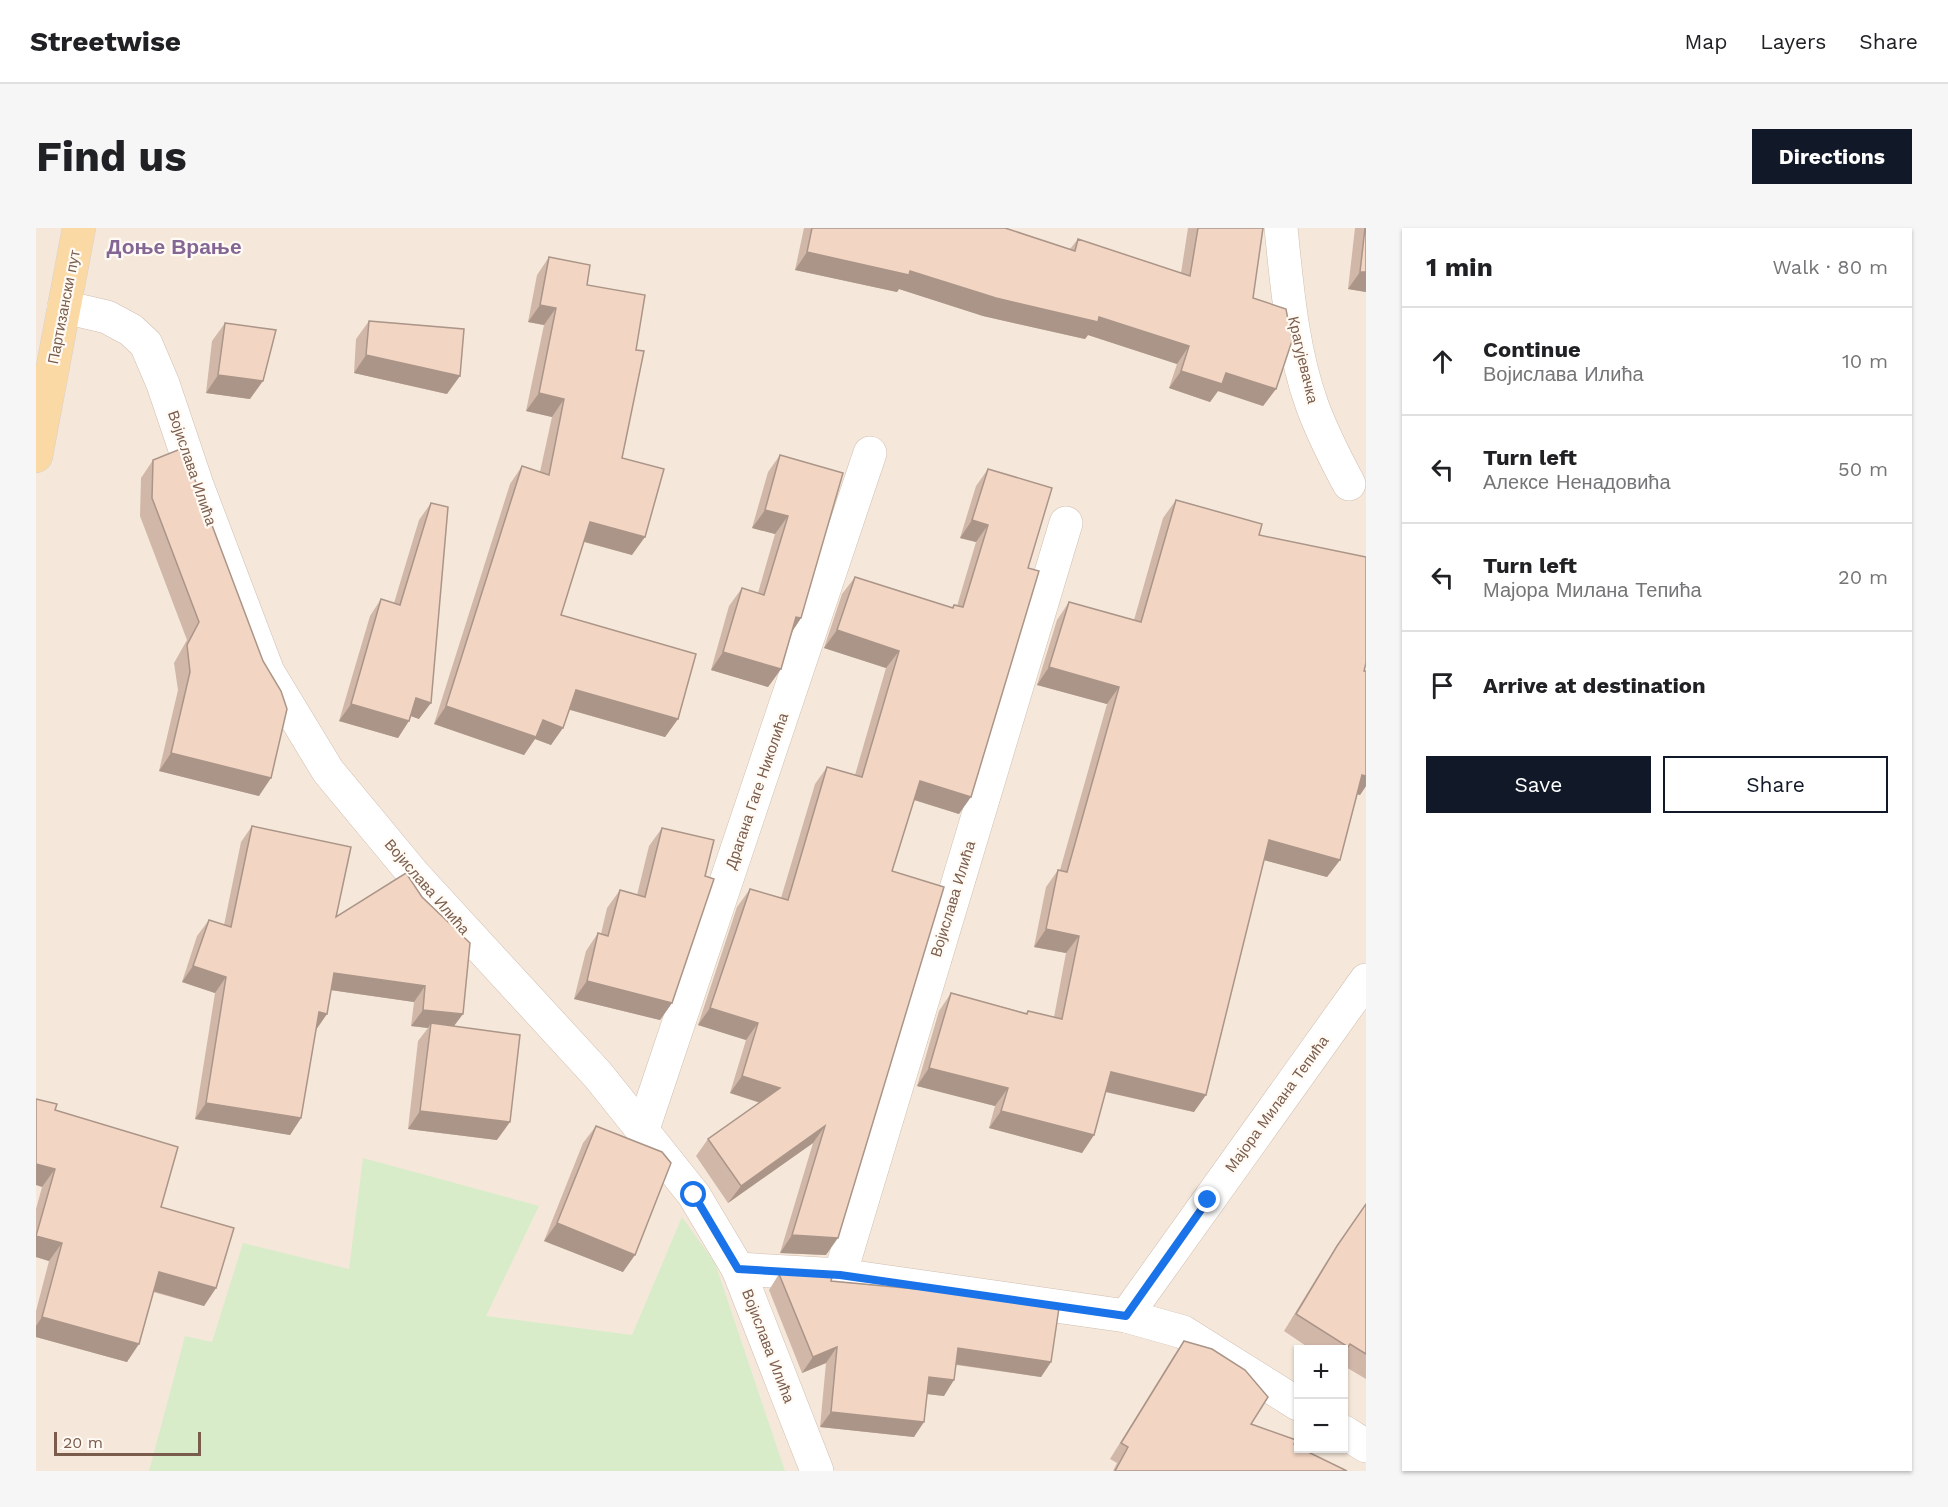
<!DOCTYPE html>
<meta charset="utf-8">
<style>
body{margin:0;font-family:"Work Sans",sans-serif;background:#f6f6f6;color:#202124}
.controls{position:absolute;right:18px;bottom:18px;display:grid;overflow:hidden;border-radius:0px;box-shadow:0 2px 4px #0004}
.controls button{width:54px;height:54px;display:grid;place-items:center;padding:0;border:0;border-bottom:2px solid #e0e0e0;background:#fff;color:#202124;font:30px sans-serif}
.scale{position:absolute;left:18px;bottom:15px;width:147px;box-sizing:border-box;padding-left:6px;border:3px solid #7a5c4d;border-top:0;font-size:16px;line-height:21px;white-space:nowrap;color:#7a5c4d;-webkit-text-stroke:4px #fffaf3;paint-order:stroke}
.stop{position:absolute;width:18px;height:18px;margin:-14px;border:4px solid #1a73e8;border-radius:50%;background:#fff}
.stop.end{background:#1a73e8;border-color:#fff;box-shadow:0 2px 6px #0008}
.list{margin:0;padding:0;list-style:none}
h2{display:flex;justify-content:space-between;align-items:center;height:78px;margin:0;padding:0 24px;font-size:26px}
h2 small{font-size:20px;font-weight:400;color:#757577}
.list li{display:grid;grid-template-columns:39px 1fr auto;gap:18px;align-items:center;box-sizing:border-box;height:108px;padding:0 24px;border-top:2px solid #e0e0e0}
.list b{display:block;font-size:22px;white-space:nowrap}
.list p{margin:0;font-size:20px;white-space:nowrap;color:#757577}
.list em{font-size:20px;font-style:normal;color:#757577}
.actions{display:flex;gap:12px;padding:18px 24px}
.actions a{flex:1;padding:14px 0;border:2px solid #111827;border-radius:0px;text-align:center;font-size:21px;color:#111827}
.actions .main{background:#111827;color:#fff}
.icon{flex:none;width:33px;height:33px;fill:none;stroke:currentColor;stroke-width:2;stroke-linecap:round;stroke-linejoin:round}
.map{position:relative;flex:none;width:1330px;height:1243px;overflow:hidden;border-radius:0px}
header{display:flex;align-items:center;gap:36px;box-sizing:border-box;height:84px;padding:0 30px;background:#fff;border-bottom:2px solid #e0e0e0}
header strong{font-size:28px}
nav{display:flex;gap:33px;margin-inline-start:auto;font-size:21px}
.intro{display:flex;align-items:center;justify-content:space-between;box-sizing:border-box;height:144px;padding:0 36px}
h1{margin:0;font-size:42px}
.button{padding:15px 27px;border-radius:0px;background:#111827;color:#fff;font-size:21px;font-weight:700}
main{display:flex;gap:36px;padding:0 36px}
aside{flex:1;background:#fff;border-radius:0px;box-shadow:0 2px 4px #0004}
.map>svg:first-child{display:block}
</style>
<header>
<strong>Streetwise</strong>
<nav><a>Map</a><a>Layers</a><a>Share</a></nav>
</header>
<div class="intro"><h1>Find us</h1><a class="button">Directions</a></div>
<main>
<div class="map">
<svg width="1330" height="1243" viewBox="0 0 1330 1243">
<rect width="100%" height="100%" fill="#fdf6ec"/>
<path fill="#f5e8da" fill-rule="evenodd" d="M 0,0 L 1330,0 L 1330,1243 L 0,1243 ZM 1262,1122 L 1308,1122 L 1308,1220 L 1262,1220 Z"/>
<path fill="#d8ecc9" d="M 327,930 L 503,978 L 450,1088 L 596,1107 L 646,989 L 679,1035 L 749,1243 L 113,1243 L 149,1108 L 176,1114 L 207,1015 L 313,1041 Z"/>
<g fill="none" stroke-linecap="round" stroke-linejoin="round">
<defs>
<g id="minor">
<path d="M 1245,0 C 1251,58 1256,121 1276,177 C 1286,204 1299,230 1313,256"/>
<path d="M 28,79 L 71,89 L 95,102 L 110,116 L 127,156 L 161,257 L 232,444 L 292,543 L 379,648 L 562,847 L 658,967 L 702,1041 L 781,1243"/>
<path d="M 607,901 L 834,225"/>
<path d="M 702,1041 L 804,1047 L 1090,1088 L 1147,1104 L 1262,1176"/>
<path d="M 804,1047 L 1030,295"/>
<path d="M 1090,1088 L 1330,752"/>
<path d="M 1308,1204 L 1330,1218"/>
</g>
<path id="major" d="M 0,228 L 43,0"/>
</defs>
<use href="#minor" stroke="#d1beb0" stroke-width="34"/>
<use href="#major" stroke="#dad1cd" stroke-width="34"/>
<use href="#minor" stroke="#fff" stroke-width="33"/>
<use href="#major" stroke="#fbd9a5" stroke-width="33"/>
</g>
<g fill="#d1b7a8">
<path d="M 768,0 L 969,0 L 1034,21 L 1042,11 L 1145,45 L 1152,0 L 1227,0 L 1217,70 L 1240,161 L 1227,178 L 1182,163 L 1174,174 L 1133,160 L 1141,136 L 1052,107 L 1049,111 L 947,88 L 863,61 L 861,64 L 759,42 Z"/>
<path d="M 1319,0 L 1330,0 L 1330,64 L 1312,61 Z"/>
<path d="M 513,29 L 551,57 L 600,122 L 586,230 L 596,327 L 548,314 L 525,387 L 642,491 L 629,509 L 534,482 L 515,517 L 499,511 L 488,527 L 398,496 L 474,256 L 486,238 L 504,244 L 516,189 L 490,183 L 508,97 L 492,94 L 501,47 Z"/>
<path d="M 333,93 L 411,166 L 318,145 L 320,111 Z"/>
<path d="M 189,95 L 214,171 L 170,165 L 176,113 Z"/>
<path d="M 744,227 L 765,390 L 756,404 L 745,441 L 732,459 L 675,442 L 693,378 L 706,360 L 722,365 L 739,306 L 716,300 L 732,244 Z"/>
<path d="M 117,232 L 223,568 L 123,543 L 142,462 L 138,435 L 151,412 L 104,288 L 105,250 Z"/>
<path d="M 952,241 L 992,340 L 923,586 L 878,572 L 856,643 L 790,1027 L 744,1025 L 777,915 L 692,975 L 660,928 L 672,911 L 724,875 L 694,865 L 710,812 L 662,797 L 701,679 L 714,661 L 745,670 L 779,556 L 791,539 L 819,547 L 850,440 L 788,420 L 806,366 L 819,349 L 915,380 L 918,377 L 921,378 L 940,314 L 924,310 L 940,258 Z"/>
<path d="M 1140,272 L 1223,307 L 1328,443 L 1330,443 L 1330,558 L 1324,567 L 1321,566 L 1304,632 L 1291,649 L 1228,632 L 1158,884 L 1069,864 L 1058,907 L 1046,925 L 953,900 L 959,878 L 881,858 L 903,783 L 915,765 L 990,785 L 992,783 L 1018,789 L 1030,725 L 998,719 L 1010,659 L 1022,642 L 1024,642 L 1071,476 L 1001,457 L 1021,392 L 1033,374 L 1098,392 L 1127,290 Z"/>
<path d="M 395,275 L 383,491 L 375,488 L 362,510 L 303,493 L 334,388 L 345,371 L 358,375 L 383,292 Z"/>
<path d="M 216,598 L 300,689 L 370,645 L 418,798 L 461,912 L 372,901 L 382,813 L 392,800 L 375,798 L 378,774 L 295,762 L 280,802 L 265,890 L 254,907 L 159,891 L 179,765 L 146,754 L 161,708 L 173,692 L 188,697 L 205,614 Z"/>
<path d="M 626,600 L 636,775 L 624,792 L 538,771 L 550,723 L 562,705 L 565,706 L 571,680 L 584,662 L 601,667 L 613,618 Z"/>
<path d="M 19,882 L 125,979 L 180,1060 L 168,1078 L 117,1064 L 91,1134 L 0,1109 L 0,1083 L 13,1033 L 0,1029 L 0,981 L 6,959 Z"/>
<path d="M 560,898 L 587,1044 L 508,1013 L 547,915 Z"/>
<path d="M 1330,976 L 1330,1151 L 1308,1138 L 1308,1122 L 1276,1122 L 1248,1103 L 1289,1036 Z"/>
<path d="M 743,1046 L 795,1053 L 1015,1134 L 1005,1149 L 920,1137 L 908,1168 L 891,1166 L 878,1209 L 784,1199 L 790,1135 L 766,1145 L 733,1062 Z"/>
<path d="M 1148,1113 L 1215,1196 L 1311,1243 L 1077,1243 L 1081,1235 L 1074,1231 L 1137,1129 Z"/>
</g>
<g fill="#aa9588">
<path d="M 771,24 L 874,43 L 1063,89 L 1153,118 L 1141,136 L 1052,107 L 1049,111 L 947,88 L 863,61 L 861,64 L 759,42 Z"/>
<path d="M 1324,44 L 1330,44 L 1330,64 L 1312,61 Z"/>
<path d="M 504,77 L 520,80 L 508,97 L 492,94 Z"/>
<path d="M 330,127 L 424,148 L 411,166 L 318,145 Z"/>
<path d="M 1145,143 L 1190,145 L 1240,161 L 1227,178 L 1182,163 L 1174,174 L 1133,160 Z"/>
<path d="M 182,147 L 227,153 L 214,171 L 170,165 Z"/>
<path d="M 503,165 L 528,171 L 516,189 L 490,183 Z"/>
<path d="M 729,282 L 752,288 L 739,306 L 716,300 Z"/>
<path d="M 936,292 L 952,297 L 940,314 L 924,310 Z"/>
<path d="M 554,294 L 609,309 L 596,327 L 542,312 Z"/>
<path d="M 760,389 L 765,390 L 753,408 Z"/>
<path d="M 801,402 L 863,423 L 850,440 L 788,420 Z"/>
<path d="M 687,424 L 745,441 L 732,459 L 675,442 Z"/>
<path d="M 1013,439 L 1083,459 L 1071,476 L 1001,457 Z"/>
<path d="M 540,462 L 642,491 L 629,509 L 528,480 Z"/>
<path d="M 380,470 L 395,475 L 383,491 L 369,486 Z"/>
<path d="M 315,476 L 373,493 L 362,510 L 303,493 Z"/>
<path d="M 410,478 L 507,492 L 527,500 L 515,517 L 499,511 L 488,527 L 398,496 Z"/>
<path d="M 135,525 L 235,550 L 223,568 L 123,543 Z"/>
<path d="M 1326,547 L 1330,548 L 1330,558 L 1324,567 L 1314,564 Z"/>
<path d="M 884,553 L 935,569 L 923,586 L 872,570 Z"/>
<path d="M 1233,612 L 1304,632 L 1291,649 L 1220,630 Z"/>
<path d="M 1010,701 L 1043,708 L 1030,725 L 998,719 Z"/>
<path d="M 157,738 L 190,749 L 179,765 L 146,754 Z"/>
<path d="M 298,745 L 389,758 L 378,774 L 287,761 Z"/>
<path d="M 551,753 L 636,775 L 624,792 L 538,771 Z"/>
<path d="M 674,780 L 722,795 L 710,812 L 662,797 Z"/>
<path d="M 387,782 L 427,786 L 415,802 L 395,795 L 392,800 L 375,798 Z"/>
<path d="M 283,784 L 291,786 L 280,802 Z"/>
<path d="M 893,840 L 972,860 L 959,878 L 881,858 Z"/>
<path d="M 1075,844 L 1170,867 L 1158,884 L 1062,862 Z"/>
<path d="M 706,848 L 744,860 L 732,877 L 694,865 Z"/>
<path d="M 170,875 L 265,890 L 254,907 L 159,891 Z"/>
<path d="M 384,883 L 474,894 L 461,912 L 372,901 Z"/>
<path d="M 965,883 L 1058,907 L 1046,925 L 953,900 Z"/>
<path d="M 789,898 L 777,915 L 692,975 L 705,958 Z"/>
<path d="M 0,936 L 19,941 L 6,959 L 0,957 Z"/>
<path d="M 521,995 L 599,1027 L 587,1044 L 508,1013 Z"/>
<path d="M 756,1007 L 802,1010 L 790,1027 L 744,1025 Z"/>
<path d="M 0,1008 L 26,1015 L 13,1033 L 0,1029 Z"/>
<path d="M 123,1044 L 180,1060 L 168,1078 L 110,1061 Z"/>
<path d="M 6,1089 L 103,1116 L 91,1134 L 0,1109 L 0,1098 Z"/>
<path d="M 801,1119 L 790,1135 L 766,1145 L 777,1129 Z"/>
<path d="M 922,1120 L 1015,1134 L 1005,1149 L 911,1135 Z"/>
<path d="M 893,1149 L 918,1152 L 908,1168 L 882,1165 Z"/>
<path d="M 795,1184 L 888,1194 L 878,1209 L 784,1199 Z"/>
</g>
<g fill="#f3d5c3" stroke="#aa9588" stroke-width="1.5">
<path d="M 776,0 L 969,0 L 1039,23 L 1042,11 L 1154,48 L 1162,0 L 1227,0 L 1217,70 L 1250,81 L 1256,113 L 1240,161 L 1190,145 L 1186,156 L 1145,143 L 1153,118 L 1063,89 L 1062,94 L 960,70 L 874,43 L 873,47 L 771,24 Z"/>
<path d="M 1329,0 L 1330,0 L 1330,44 L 1324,44 Z"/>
<path d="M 513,29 L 554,37 L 551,57 L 609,67 L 600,122 L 608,123 L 586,230 L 628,241 L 609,309 L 554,294 L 525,387 L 660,426 L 642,491 L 540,462 L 527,500 L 507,492 L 500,509 L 410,478 L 486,238 L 513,247 L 528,171 L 503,165 L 520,80 L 504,77 Z"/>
<path d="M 333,93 L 428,101 L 424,148 L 330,127 Z"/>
<path d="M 189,95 L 240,102 L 227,153 L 182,147 Z"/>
<path d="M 147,220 L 227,433 L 245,463 L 251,481 L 235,550 L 135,525 L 154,444 L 151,417 L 163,394 L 116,270 L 117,232 Z"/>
<path d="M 744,227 L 807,245 L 765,390 L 760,389 L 745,441 L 687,424 L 706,360 L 728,367 L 752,288 L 729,282 Z"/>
<path d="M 952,241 L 1016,260 L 992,340 L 1003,343 L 935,569 L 884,553 L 856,643 L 908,659 L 802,1010 L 756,1007 L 789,898 L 705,958 L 672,911 L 744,860 L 706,848 L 722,795 L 674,780 L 714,661 L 752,672 L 791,539 L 826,549 L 863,423 L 801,402 L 819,349 L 917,380 L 918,377 L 927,379 L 952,297 L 936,292 Z"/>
<path d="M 1140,272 L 1226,296 L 1223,307 L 1330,329 L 1330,435 L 1328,443 L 1330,443 L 1330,548 L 1326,547 L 1304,632 L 1233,612 L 1170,867 L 1075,844 L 1058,907 L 965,883 L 972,860 L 893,840 L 915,765 L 991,786 L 992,783 L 1026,791 L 1043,708 L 1010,701 L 1022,642 L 1031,644 L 1083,459 L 1013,439 L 1033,374 L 1105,394 Z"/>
<path d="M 395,275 L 412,279 L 395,475 L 380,470 L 373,493 L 315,476 L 345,371 L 364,377 Z"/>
<path d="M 216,598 L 315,619 L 300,689 L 370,645 L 386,669 L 434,715 L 427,786 L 387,782 L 389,758 L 298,745 L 291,786 L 283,784 L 265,890 L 170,875 L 190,749 L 157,738 L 173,692 L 195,699 Z"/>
<path d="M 626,600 L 678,612 L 669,648 L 678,651 L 636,775 L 551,753 L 562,705 L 572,708 L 584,662 L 609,669 Z"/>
<path d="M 395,795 L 484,807 L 474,894 L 384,883 Z"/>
<path d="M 0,871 L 21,876 L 19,882 L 142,919 L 125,979 L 198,1000 L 180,1060 L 123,1044 L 103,1116 L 6,1089 L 26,1015 L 0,1008 L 19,941 L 0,936 Z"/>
<path d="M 560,898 L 626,924 L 635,935 L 599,1027 L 521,995 Z"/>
<path d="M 1330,976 L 1330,1126 L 1314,1116 L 1312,1119 L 1260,1086 L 1301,1018 Z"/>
<path d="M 743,1046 L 796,1049 L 795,1053 L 902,1063 L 1023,1080 L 1015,1134 L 922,1120 L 918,1152 L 893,1149 L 888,1194 L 795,1184 L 801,1119 L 777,1129 Z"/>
<path d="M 1148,1113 L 1176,1121 L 1209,1142 L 1232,1169 L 1215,1196 L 1260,1212 L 1258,1216 L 1263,1219 L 1263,1221 L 1266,1221 L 1311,1243 L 1079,1243 L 1092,1219 L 1085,1215 Z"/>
</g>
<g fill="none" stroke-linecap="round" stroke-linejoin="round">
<path stroke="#1a73e8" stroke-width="8" d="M 658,967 L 702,1041 L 804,1047 L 1090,1088 L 1172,972"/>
</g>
<g text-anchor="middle" stroke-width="4.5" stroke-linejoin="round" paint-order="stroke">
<g font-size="15" fill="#7a5c4d" stroke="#fffaf3">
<text transform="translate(28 79) rotate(-79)" y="5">Партизански пут</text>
<text transform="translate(1267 132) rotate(77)" y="5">Крагујевачка</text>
<text transform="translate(156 240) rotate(71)" y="5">Војислава Илића</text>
<text transform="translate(721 563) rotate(-71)" y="5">Драгана Гаге Николића</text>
<text transform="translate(391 659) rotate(49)" y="5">Војислава Илића</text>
<text transform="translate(917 671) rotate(-73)" y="5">Војислава Илића</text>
<text transform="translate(1241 876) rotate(-54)" y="5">Мајора Милана Тепића</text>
<text transform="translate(732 1118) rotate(69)" y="5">Војислава Илића</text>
</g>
<g font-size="21" font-weight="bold" fill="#846695" stroke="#fffaf3">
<text x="138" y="26">Доње Врање</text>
</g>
</g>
</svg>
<div class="controls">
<button>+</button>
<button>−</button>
</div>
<div class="scale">20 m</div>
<div class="stop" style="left:658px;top:967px"></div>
<div class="stop end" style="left:1172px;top:972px"></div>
</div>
<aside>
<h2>1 min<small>Walk · 80 m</small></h2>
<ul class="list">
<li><svg class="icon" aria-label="ahead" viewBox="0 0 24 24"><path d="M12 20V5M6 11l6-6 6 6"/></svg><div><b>Continue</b><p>Војислава Илића</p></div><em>10 m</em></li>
<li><svg class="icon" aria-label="left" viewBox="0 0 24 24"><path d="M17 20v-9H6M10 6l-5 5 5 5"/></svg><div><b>Turn left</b><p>Алексе Ненадовића</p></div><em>50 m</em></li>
<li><svg class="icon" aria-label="left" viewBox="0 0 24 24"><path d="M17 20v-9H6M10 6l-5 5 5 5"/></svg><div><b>Turn left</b><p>Мајора Милана Тепића</p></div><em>20 m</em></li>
<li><svg class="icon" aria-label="arrive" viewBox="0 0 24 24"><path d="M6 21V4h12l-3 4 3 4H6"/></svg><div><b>Arrive at destination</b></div></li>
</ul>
<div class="actions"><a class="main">Save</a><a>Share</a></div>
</aside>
</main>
